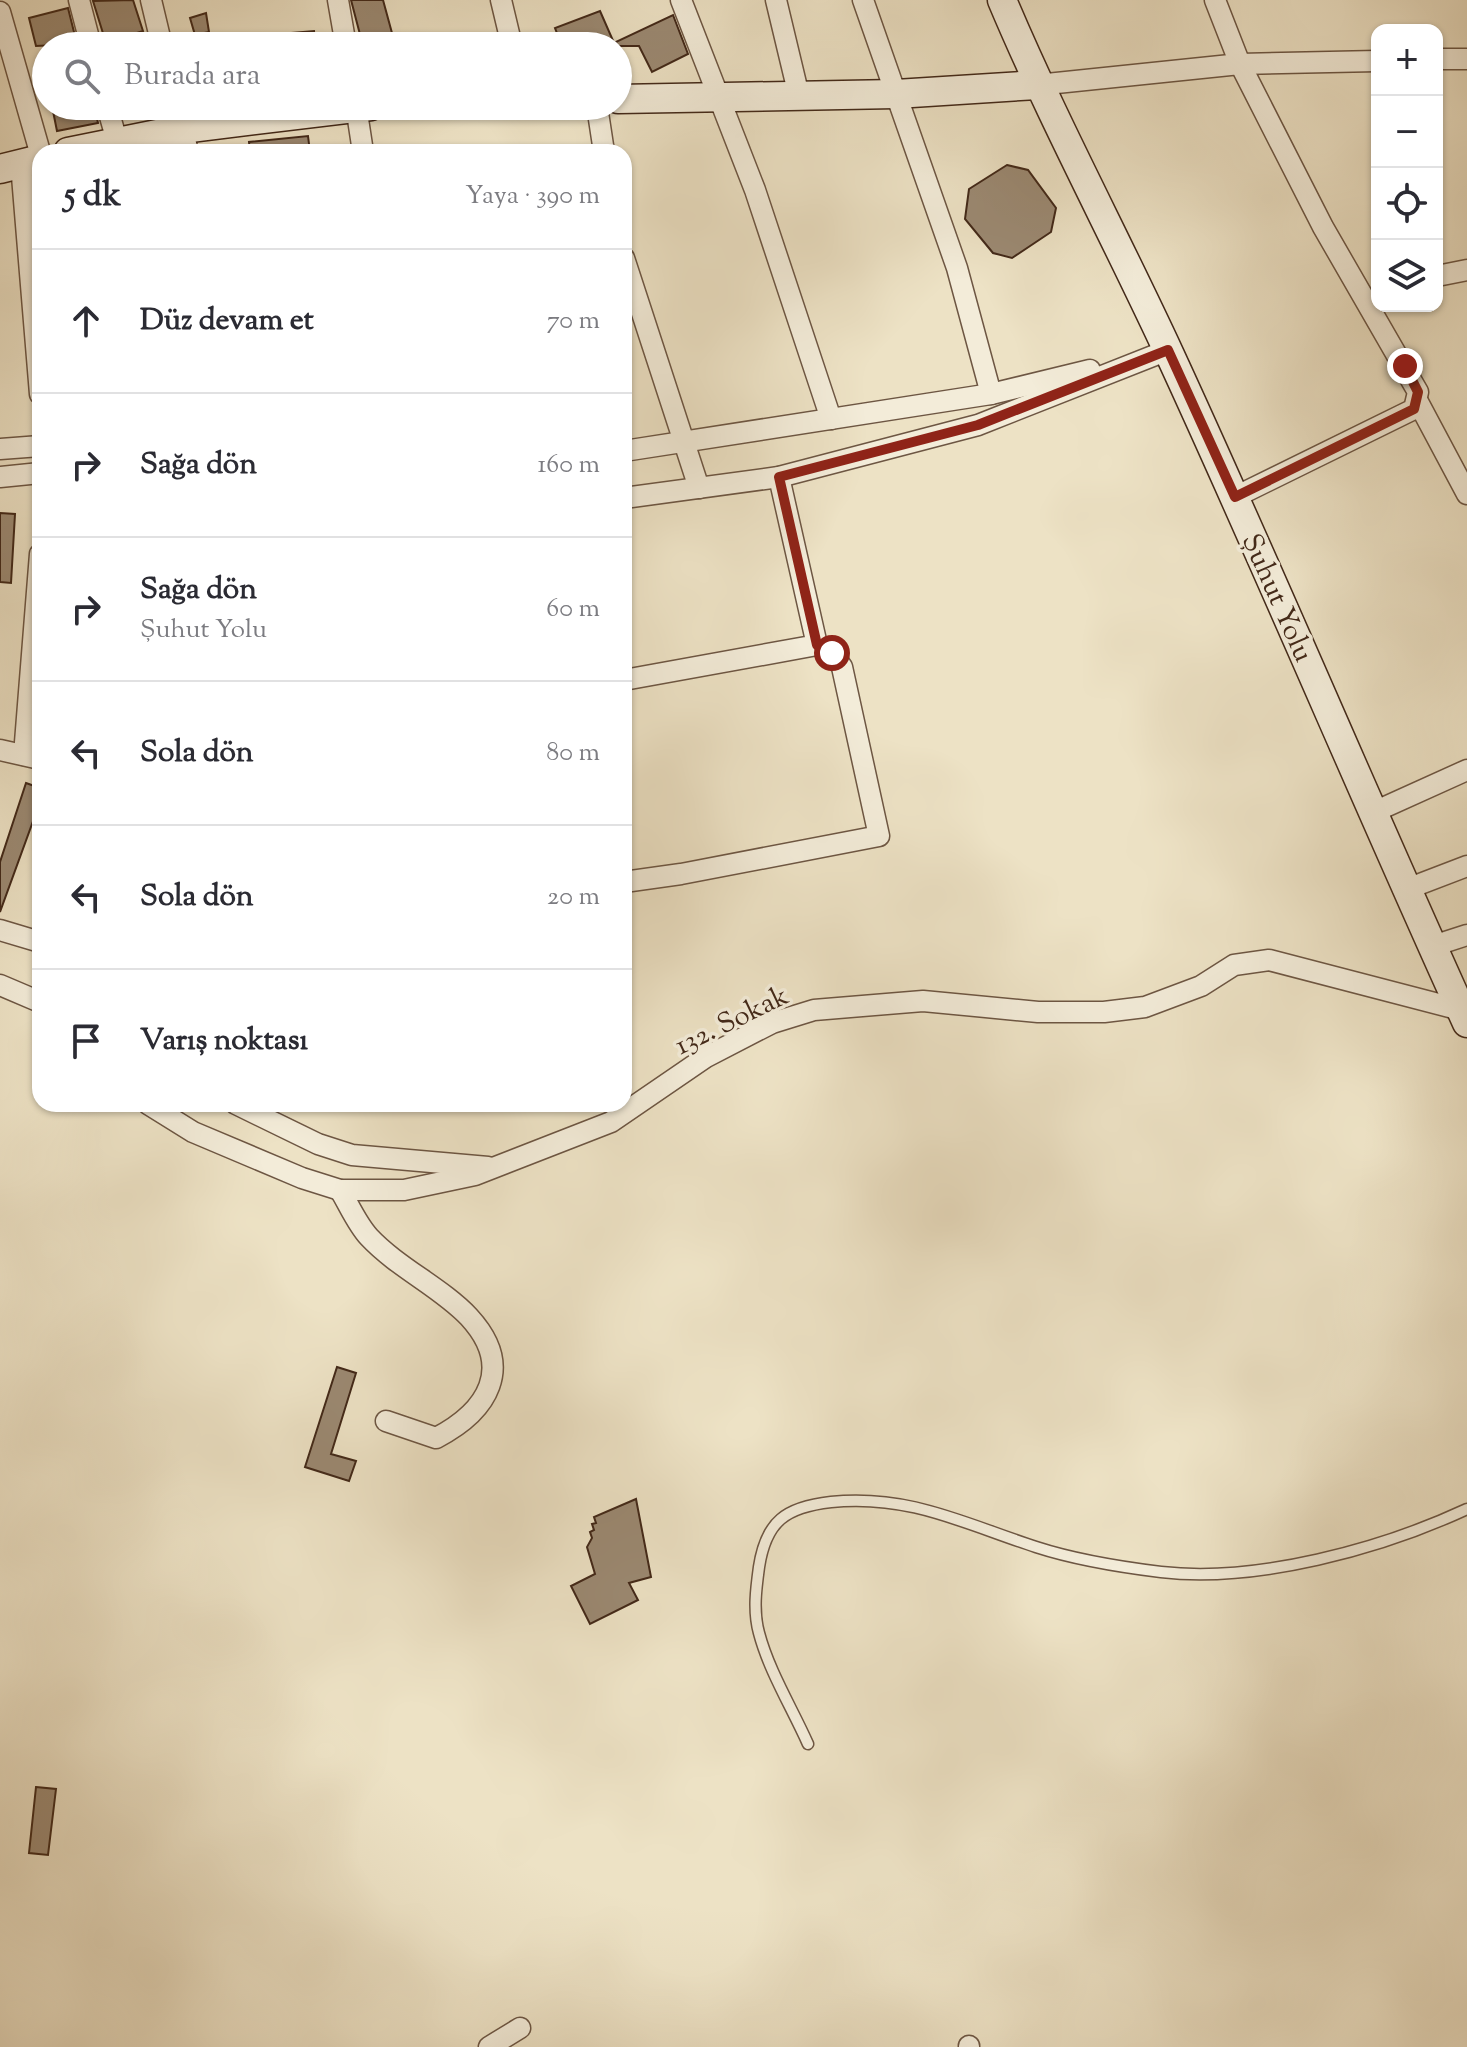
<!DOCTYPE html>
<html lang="tr">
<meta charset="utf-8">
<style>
body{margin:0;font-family:"Sorts Mill Goudy",serif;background:#f2f2f3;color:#2b2b33}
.controls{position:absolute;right:24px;top:24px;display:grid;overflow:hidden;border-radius:16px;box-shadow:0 2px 6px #0004}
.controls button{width:72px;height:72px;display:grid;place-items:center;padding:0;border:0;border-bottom:2px solid #e1e1e2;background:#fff;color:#2b2b33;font:40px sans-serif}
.stop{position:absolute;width:24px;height:24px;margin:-18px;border:6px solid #8f2418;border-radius:50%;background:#fff}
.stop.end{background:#8f2418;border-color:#fff;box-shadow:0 2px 8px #0008}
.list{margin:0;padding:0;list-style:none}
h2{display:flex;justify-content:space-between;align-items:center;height:104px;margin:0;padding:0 32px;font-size:34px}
h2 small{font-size:26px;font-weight:400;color:#7c7c81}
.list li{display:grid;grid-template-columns:52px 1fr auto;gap:24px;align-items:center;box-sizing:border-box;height:144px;padding:0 32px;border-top:2px solid #e1e1e2}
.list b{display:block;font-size:30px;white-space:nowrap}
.list p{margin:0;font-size:26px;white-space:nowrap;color:#7c7c81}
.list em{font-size:26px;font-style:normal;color:#7c7c81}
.icon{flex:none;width:44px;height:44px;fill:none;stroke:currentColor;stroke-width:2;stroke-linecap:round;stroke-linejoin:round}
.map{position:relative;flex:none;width:1467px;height:2047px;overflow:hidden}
.search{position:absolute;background:#fff;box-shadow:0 2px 6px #0004;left:32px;top:32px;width:600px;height:88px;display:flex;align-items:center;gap:20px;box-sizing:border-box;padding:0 28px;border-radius:44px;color:#7c7c81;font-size:30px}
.panel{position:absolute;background:#fff;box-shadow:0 2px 6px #0004;left:32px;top:144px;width:600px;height:968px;border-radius:24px}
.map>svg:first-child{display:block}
</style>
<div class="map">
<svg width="1467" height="2047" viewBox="0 0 1467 2047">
<rect width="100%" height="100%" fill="#ede2c5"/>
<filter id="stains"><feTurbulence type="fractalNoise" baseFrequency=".0025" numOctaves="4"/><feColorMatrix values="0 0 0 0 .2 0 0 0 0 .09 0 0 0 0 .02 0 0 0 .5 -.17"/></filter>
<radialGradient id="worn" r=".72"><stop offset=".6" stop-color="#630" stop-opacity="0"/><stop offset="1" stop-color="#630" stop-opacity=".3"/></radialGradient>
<g fill="#9b8972" stroke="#422818" stroke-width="2">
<path d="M 133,0 L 143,31 L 106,43 L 93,1 Z"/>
<path d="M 351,0 L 383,0 L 395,44 L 363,46 Z"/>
<path d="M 68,8 L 77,44 L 36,46 L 29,18 Z"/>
<path d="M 600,11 L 614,43 L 673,15 L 688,54 L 652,72 L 639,46 L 562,46 L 555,28 Z"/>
<path d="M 206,13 L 209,32 L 195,35 L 190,18 Z"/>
<path d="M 314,31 L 315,46 L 257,46 L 256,36 Z"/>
<path d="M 52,106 L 94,106 L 98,123 L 57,131 Z"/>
<path d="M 308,136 L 310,152 L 250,152 L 249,142 Z"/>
<path d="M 1007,165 L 1028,170 L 1056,208 L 1051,232 L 1012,258 L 993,253 L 965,219 L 969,189 Z"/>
<path d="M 0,513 L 15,514 L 11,583 L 0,582 Z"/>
<path d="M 26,783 L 40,788 L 40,802 L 0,912 L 0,862 Z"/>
<path d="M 337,1367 L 356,1373 L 331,1454 L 356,1461 L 349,1481 L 305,1467 Z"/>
<path d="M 636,1499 L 651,1577 L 629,1583 L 638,1600 L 590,1624 L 571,1586 L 595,1574 L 587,1547 L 592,1538 L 590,1532 L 594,1530 L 592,1524 L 596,1523 L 594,1517 Z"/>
<path d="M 36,1787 L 56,1789 L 48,1855 L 29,1853 Z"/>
</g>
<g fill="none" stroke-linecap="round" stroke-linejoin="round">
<defs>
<path id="lane" d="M 808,1744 C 792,1708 769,1671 759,1633 C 753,1611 756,1589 759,1567 C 766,1521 786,1507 831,1502 C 909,1494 965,1524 1036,1547 C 1076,1560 1120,1567 1161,1572 C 1257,1583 1381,1549 1467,1509"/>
<g id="street">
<path d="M 79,0 L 91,46"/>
<path d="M 151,0 L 162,46"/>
<path d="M 338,0 L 346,46"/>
<path d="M 501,0 L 512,46"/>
<path d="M 681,0 L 755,190 L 831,419"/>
<path d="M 776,0 L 799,96"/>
<path d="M 863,0 L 957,268 L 991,394"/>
<path d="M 1215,0 L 1240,64 L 1323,227 L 1418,392 L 1414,409 L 1235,497"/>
<path d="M 0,12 L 40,152"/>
<path d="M 1437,59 L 1467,59"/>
<path d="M 1037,85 L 1240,64 L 1377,61"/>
<path d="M 107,106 L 117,141"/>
<path d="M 177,106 L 188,152"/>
<path d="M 356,106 L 363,152"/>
<path d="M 597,106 L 604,152"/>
<path d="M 21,164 L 40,394"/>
<path d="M 624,258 L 699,488"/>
<path d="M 1437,276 L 1467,270"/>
<path d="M 1418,402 L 1467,494"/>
<path d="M 0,449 L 40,446"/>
<path d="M 624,451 L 991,394 L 1090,370"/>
<path d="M 0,477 L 40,473"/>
<path d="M 624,498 L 779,477 L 978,425 L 1168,350"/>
<path d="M 624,680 L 817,645 L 779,477"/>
<path d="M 0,750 L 40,759"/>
<path d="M 24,755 L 40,554"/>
<path d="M 1374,812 L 1467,770"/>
<path d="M 624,882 L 681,874 L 879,836 L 842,667 L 832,653 L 817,645"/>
<path d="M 1407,889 L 1467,866"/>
<path d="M 0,930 L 40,942"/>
<path d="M 1433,946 L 1467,935"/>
<path d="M 0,985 L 40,1002"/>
<path d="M 148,1104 L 193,1132 L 302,1178 L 340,1190 L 404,1190 L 475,1175 L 611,1122 L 706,1057 L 772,1023 L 814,1010 L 923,1001 L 1038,1012 L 1104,1012 L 1145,1007 L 1201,986 L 1234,965 L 1269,960 L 1461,1010"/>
<path d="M 236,1104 L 318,1144 L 352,1155 L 488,1167"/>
<path d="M 340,1190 C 349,1205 357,1224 369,1237 C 398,1268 442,1288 469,1317 C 515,1367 488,1411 436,1438 L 386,1421"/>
<path d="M 489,2047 L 520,2028"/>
<path d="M 969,2047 L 969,2046"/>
</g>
<g id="secondary">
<path d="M 1002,0 C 1053,121 1115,236 1170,355 C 1272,576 1366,801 1467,1023"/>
<path d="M 618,99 L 896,94 L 1037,85"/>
<path d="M 68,152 L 182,129 L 371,106"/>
<path d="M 0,169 L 40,159"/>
</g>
</defs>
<use href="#lane" stroke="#6d5643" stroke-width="13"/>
<use href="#street" stroke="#6d5643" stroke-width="23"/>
<use href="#secondary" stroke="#422818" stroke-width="31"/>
<use href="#lane" stroke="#f3ecd9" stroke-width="10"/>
<use href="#street" stroke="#f3ecd9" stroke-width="20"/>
<use href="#secondary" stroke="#f3ecd9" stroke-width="28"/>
</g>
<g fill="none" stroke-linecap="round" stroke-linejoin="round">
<path stroke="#8f2418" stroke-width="10" d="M 832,653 L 817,645 L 779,477 L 978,425 L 1168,350 L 1235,497 L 1414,409 L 1418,392 L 1405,366"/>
</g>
<g text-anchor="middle" stroke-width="7" stroke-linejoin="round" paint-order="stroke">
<g font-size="28" fill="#422818" stroke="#f3ecd9">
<text transform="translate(1279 597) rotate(66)" y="10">Şuhut Yolu</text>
<text transform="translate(731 1019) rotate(-26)" y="10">132. Sokak</text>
</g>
</g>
<rect width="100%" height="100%" filter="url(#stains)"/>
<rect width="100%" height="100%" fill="url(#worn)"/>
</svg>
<div class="controls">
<button>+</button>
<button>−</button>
<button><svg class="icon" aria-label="locate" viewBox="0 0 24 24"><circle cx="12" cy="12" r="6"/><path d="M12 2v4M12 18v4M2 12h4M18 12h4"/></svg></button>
<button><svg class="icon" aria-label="layers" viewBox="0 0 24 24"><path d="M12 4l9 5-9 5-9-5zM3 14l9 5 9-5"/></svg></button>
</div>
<div class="stop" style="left:832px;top:653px"></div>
<div class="stop end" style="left:1405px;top:366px"></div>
<div class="search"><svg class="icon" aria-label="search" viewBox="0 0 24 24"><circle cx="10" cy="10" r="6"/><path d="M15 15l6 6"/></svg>Burada ara</div>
<section class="panel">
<h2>5 dk<small>Yaya · 390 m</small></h2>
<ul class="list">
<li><svg class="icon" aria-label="ahead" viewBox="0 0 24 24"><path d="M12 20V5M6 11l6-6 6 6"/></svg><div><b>Düz devam et</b></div><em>70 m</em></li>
<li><svg class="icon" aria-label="right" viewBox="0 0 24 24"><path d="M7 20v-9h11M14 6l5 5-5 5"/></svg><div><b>Sağa dön</b></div><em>160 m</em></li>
<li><svg class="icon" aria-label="right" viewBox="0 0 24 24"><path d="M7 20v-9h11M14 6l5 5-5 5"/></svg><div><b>Sağa dön</b><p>Şuhut Yolu</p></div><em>60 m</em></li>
<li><svg class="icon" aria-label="left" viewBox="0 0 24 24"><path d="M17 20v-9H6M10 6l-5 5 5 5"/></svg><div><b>Sola dön</b></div><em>80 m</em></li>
<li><svg class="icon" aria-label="left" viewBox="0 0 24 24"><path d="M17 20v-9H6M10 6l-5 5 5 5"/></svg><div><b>Sola dön</b></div><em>20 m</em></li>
<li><svg class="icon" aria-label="arrive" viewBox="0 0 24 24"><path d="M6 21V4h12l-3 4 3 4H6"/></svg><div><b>Varış noktası</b></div></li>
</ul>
</section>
</div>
